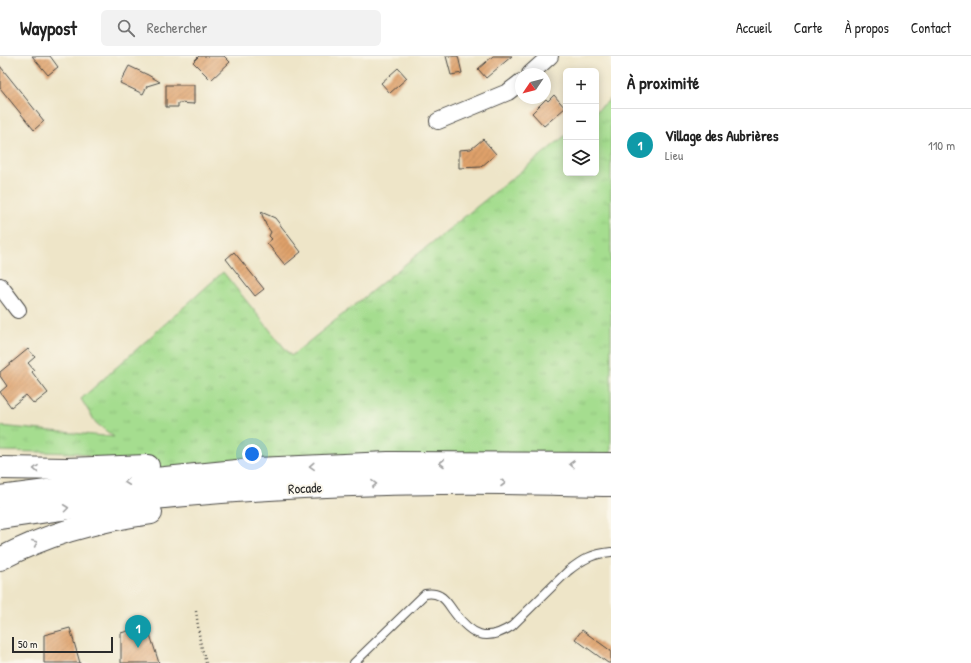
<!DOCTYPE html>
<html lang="fr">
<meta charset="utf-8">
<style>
body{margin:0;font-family:"Patrick Hand",sans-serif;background:#f2f2f2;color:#222}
.controls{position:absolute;right:12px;top:12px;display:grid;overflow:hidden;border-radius:6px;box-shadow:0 2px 10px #0003}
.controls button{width:36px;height:36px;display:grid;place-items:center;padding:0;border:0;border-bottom:1px solid #e0e0e0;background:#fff;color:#222;font:20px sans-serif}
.compass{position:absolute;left:515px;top:12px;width:36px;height:36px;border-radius:50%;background:#fff;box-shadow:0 2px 10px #0003;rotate:235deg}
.scale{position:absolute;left:12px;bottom:10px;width:101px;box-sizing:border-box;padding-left:4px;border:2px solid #2b2b2b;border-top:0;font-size:11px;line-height:14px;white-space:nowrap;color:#2b2b2b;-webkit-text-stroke:3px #fbf7ec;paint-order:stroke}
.you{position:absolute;left:252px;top:398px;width:14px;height:14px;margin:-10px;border:3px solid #fff;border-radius:50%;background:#1a73e8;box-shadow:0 0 0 6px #1a73e833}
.badge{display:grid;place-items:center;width:26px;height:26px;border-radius:50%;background:#d1495b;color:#fff;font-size:13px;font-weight:700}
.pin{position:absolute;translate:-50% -33px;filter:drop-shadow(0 1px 2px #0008)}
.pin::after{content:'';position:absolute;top:21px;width:14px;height:12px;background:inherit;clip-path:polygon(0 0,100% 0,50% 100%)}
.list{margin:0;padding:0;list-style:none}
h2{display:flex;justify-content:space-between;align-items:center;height:52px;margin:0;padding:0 16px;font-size:17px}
h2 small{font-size:13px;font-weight:400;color:#767676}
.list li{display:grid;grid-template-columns:26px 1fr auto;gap:12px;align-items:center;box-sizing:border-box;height:72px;padding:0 16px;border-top:1px solid #e0e0e0}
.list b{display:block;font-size:15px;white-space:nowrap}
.list p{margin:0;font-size:13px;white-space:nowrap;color:#767676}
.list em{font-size:13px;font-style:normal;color:#767676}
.icon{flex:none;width:22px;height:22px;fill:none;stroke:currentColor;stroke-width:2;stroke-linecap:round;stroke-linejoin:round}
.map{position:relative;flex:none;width:611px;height:607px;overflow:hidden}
header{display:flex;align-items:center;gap:24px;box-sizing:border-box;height:56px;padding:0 20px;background:#fff;border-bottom:1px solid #e0e0e0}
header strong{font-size:19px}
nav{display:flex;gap:22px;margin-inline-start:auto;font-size:14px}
.search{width:280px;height:36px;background:#f2f2f2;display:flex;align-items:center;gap:10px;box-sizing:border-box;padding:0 14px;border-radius:6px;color:#767676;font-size:15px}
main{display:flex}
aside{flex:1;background:#fff}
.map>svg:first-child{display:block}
</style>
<header>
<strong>Waypost</strong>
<div class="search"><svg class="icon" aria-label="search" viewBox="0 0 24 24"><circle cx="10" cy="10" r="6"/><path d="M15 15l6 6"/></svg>Rechercher</div>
<nav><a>Accueil</a><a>Carte</a><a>À propos</a><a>Contact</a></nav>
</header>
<main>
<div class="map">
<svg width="611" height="607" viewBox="0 0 611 607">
<defs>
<pattern id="grass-tufts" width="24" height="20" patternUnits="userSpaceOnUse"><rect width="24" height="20" fill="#a5dd8f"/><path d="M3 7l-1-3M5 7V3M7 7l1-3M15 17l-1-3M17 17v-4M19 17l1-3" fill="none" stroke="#8ebe7c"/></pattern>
<pattern id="building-hatch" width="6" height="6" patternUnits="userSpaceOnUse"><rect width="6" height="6" fill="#dfa16b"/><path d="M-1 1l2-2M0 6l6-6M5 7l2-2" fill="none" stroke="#b58358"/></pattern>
</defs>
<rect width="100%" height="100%" fill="#fbf7ec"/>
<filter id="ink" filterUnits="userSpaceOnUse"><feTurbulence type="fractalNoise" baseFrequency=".025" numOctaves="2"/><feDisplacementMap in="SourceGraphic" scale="8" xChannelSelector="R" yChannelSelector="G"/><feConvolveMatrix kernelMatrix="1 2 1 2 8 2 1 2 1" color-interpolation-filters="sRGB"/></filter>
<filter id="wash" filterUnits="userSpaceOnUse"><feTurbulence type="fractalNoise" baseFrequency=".012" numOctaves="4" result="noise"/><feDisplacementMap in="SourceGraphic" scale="16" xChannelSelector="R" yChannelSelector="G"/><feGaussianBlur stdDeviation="0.9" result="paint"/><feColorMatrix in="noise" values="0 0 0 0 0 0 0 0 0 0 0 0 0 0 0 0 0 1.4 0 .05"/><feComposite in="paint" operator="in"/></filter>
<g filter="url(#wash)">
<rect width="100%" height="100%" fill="#eee5c8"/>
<path fill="url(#grass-tufts)" stroke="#68845d" d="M 611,43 L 611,418 L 136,413 L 78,397 L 0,395 L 0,370 L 114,381 L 96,367 L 81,343 L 223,216 L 291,300 L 566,79 L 566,117 L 596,117 L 596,55 Z"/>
<g id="blocks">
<g fill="url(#building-hatch)">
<path d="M 32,0 L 50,0 L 58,11 L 48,19 Z"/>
<path d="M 199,0 L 224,0 L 230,6 L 211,24 L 193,6 Z"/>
<path d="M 446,0 L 458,0 L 462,17 L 451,19 Z"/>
<path d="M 493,0 L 512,0 L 486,22 L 478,13 Z"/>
<path d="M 0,10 L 44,65 L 34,74 L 0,32 Z"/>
<path d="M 129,10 L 148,19 L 160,26 L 147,30 L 143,38 L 120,27 Z"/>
<path d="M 398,12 L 407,22 L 390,37 L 381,27 Z"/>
<path d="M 166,29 L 194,29 L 194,48 L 178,47 L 178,51 L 166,51 Z"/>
<path d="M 554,39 L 565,52 L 544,70 L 532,57 L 546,43 L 548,45 Z"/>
<path d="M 483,83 L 496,98 L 481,111 L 459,112 L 459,94 L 471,93 Z"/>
<path d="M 261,156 L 275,162 L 301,196 L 285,209 L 267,187 L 272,183 L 269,180 L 271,176 L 266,169 Z"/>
<path d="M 234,196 L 264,233 L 255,240 L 226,203 Z"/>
<path d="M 28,293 L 35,301 L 28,307 L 34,314 L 32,316 L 48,337 L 34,348 L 26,339 L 11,351 L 0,336 L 7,330 L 0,320 L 0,316 Z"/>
<path d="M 147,569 L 159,607 L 121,607 L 121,577 Z"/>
<path d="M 70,572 L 80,607 L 44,607 L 44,579 Z"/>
<path d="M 582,574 L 611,595 L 611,607 L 608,607 L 575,583 Z"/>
</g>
</g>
</g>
<g filter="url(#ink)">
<use href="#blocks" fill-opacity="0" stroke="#484743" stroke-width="1"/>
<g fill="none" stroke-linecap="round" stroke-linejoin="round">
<defs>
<path id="service" d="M 354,607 L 425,538 C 430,537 435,537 440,540 C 446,543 450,551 454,556 C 471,579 486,587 512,570 L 568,515 C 583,503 592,498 611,496"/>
<g id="minor">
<path d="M 530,18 L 550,0"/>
<path d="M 438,65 L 508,36 L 521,26"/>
<path d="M 0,230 L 18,254"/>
</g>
<g id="trunk">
<path d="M 0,412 L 67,413 L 148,410"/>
<path d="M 0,441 L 94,429 L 257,413 L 388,407 L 611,408"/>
<path d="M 0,462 C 146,439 294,428 442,427 C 498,426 555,428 611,429"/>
<path d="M 0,503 C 47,478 98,464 151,457"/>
</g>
</defs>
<use href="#service" stroke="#484743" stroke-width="10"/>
<use href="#minor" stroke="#484743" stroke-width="18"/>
<use href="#trunk" stroke="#484743" stroke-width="24"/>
<path stroke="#484743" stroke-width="2.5" stroke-dasharray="1 3" stroke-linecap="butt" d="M 196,555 L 200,585 L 206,607"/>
<use href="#service" stroke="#fff" stroke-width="8"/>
<use href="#minor" stroke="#fff" stroke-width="16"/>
<use href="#trunk" stroke="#fff" stroke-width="22"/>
</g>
<defs><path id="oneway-chevron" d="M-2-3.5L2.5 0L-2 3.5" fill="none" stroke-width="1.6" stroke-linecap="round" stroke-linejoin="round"/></defs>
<g stroke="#a0a0a0">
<use href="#oneway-chevron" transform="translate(442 407) rotate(180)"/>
<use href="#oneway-chevron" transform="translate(572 408) rotate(-179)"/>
<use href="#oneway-chevron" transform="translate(312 410) rotate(177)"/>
<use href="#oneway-chevron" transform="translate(36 413) rotate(-179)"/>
<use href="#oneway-chevron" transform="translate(127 426) rotate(174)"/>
<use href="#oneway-chevron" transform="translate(503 427)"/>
<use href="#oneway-chevron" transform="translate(374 428) rotate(-2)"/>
<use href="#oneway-chevron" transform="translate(66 452) rotate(-7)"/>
<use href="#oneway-chevron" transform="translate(35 487) rotate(-23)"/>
</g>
</g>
<g text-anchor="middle" stroke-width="4" stroke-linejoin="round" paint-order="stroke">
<g font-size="14" fill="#2b2b2b" stroke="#fbf7ec">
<text transform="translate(305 432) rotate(-3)" y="5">Rocade</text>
</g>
</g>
</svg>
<div class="controls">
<button>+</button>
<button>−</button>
<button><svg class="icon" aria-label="layers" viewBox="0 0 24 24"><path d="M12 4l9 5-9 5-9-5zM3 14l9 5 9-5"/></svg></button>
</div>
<svg class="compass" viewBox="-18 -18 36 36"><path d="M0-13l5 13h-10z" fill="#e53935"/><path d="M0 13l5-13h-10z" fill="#767676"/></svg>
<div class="scale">50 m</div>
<div class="you"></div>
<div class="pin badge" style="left:138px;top:592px;background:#0f9aa8">1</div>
</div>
<aside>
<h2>À proximité<small></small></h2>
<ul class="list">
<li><span class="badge" style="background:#0f9aa8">1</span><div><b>Village des Aubrières</b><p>Lieu</p></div><em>110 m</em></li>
</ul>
</aside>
</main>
